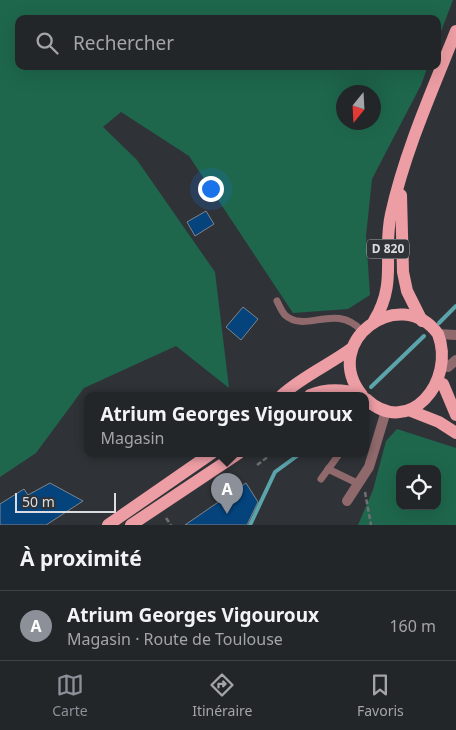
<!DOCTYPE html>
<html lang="fr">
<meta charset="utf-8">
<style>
body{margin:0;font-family:"Noto Sans",sans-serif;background:#2b2e31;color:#f1f3f6}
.controls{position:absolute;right:15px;bottom:15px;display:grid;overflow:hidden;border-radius:10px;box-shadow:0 5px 20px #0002}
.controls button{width:45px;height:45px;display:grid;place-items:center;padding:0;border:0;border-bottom:1px solid #404346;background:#232629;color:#f1f3f6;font:25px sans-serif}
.compass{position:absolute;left:336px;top:85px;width:45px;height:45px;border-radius:50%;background:#232629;box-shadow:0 5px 20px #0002;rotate:198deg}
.scale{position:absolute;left:15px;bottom:12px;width:101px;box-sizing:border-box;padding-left:5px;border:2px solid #dbdde0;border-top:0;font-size:14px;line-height:18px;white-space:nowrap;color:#dbdde0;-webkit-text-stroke:4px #2f3337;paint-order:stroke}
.you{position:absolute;left:210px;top:188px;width:18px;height:18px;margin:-12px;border:4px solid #fff;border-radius:50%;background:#1a73e8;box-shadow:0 0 0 8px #1a73e833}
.badge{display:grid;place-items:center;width:32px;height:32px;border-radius:50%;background:#8c9099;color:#fff;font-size:16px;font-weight:700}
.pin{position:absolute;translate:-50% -41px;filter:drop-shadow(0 1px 2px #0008)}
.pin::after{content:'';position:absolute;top:26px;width:18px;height:15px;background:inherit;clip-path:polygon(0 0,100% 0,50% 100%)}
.popup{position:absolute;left:84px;top:392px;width:285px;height:65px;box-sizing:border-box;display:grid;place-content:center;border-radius:10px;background:#232629;filter:drop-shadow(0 1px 4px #0005);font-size:16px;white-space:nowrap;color:#a3a5a8}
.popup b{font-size:19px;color:#f1f3f6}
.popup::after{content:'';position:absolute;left:50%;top:100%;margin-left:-10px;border:10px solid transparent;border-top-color:#232629}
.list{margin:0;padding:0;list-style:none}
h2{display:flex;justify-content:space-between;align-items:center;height:65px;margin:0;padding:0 20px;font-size:21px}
h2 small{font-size:16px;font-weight:400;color:#a3a5a8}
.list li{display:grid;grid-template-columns:32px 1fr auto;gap:15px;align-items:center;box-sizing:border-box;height:70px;padding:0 20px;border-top:1px solid #404346}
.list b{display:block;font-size:19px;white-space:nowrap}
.list p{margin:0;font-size:16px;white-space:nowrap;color:#a3a5a8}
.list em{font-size:16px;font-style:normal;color:#a3a5a8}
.icon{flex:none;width:28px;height:28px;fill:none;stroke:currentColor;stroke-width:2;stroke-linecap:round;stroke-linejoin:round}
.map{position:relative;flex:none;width:456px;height:525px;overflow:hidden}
.search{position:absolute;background:#232629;box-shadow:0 5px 20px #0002;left:15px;right:15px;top:15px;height:55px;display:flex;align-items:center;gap:12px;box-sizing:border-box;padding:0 18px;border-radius:10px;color:#a3a5a8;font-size:19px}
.sheet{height:135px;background:#232629}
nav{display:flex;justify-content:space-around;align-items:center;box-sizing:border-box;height:70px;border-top:1px solid #404346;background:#232629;font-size:14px;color:#a3a5a8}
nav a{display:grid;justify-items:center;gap:2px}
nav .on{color:#8c9099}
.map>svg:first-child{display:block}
</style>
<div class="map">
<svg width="456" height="525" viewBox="0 0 456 525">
<rect width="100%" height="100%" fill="#2f3337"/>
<g fill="#1e674c" fill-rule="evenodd">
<path d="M 0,0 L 453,0 L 437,42 L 437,19 L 19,19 L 19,66 L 428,66 L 421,85 L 372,179 L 366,236 L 370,295 L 348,309 L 293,313 L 189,156 L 121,112 L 103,127 L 137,160 L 215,272 L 229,388 L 176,346 L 84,388 L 36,453 L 0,477 ZM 344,92 L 374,92 L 374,122 L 344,122 Z"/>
<path d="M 397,429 L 456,448 L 456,525 L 358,525 L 373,490 L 386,441 ZM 400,469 L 437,469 L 437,506 L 400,506 Z"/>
</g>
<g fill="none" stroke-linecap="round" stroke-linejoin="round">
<g stroke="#5ca4ac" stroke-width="4">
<path d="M 439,323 L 456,306"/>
<path d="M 371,387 L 424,336"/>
<path d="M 250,525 L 275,472 L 301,453"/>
</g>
</g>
<g fill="#04437c" stroke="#818489">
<path d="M 206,211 L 214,224 L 195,236 L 187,222 Z"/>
<path d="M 243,307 L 258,319 L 241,340 L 226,327 Z"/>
<path d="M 50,483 L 83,501 L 46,525 L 0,525 L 0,504 L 24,489 L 28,495 Z"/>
<path d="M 246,483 L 258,502 L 247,525 L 185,525 Z"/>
</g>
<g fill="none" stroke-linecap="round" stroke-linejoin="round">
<g stroke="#6e7175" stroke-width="2.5" stroke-dasharray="5 2.5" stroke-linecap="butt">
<path d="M 257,465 L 273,453"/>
<path d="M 365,492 L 371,525"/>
<path d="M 166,518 L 171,525"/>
</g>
<g stroke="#90696c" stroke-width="7">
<path d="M 277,301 C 279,305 282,312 285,315 C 306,334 335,302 362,331"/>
<path d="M 328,469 L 359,484"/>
<path d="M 321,479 L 340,453"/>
</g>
<g stroke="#90696c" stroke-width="10">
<path d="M 438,334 L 456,335"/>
<path d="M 448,367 L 456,360"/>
<path d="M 347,501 L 369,467 L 386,411"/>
</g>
<g stroke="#ed9da4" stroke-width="12">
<path d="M 401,195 L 403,272 L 407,291 L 422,321"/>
<path d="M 374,321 C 398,282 382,254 391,214 C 405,151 432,91 456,31"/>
<path d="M 443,384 L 456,415"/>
<path d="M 282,395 C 303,376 329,365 352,348"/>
<path d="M 310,395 C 327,388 343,389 360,394"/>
<path d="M 362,395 C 319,342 400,283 438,334 C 456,381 409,439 366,399"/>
<path d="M 411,411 L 439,422 L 456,433"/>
<path d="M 108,525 L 212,453"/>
<path d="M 131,525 L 239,453"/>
</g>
</g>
<g text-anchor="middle" stroke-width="5" stroke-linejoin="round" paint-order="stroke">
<rect fill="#2f3337" stroke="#a7aaad" stroke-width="1" x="367" y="239.5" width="42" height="19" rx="4"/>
<g font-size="12" font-weight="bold" fill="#dbdde0">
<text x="388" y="253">D 820</text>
</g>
</g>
</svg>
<div class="controls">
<button><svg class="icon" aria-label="locate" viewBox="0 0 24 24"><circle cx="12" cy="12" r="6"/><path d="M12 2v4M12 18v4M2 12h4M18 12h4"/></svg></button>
</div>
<svg class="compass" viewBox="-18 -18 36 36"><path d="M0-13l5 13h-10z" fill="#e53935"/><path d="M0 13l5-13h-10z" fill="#a3a5a8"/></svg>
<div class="scale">50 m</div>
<div class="you"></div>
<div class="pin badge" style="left:227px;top:514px">A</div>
<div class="popup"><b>Atrium Georges Vigouroux</b>Magasin</div>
<div class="search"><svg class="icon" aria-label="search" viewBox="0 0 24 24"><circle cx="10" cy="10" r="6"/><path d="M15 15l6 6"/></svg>Rechercher</div>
</div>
<section class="sheet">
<h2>À proximité<small></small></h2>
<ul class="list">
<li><span class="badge">A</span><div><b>Atrium Georges Vigouroux</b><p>Magasin · Route de Toulouse</p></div><em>160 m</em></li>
</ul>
</section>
<nav>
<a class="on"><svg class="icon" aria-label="map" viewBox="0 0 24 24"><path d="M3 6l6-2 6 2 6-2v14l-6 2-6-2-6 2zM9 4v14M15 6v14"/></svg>Carte</a>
<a><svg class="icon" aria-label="directions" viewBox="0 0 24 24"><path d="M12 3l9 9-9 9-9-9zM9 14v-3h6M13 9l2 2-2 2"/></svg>Itinéraire</a>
<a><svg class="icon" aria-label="saved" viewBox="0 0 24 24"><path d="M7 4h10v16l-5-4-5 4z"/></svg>Favoris</a>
</nav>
